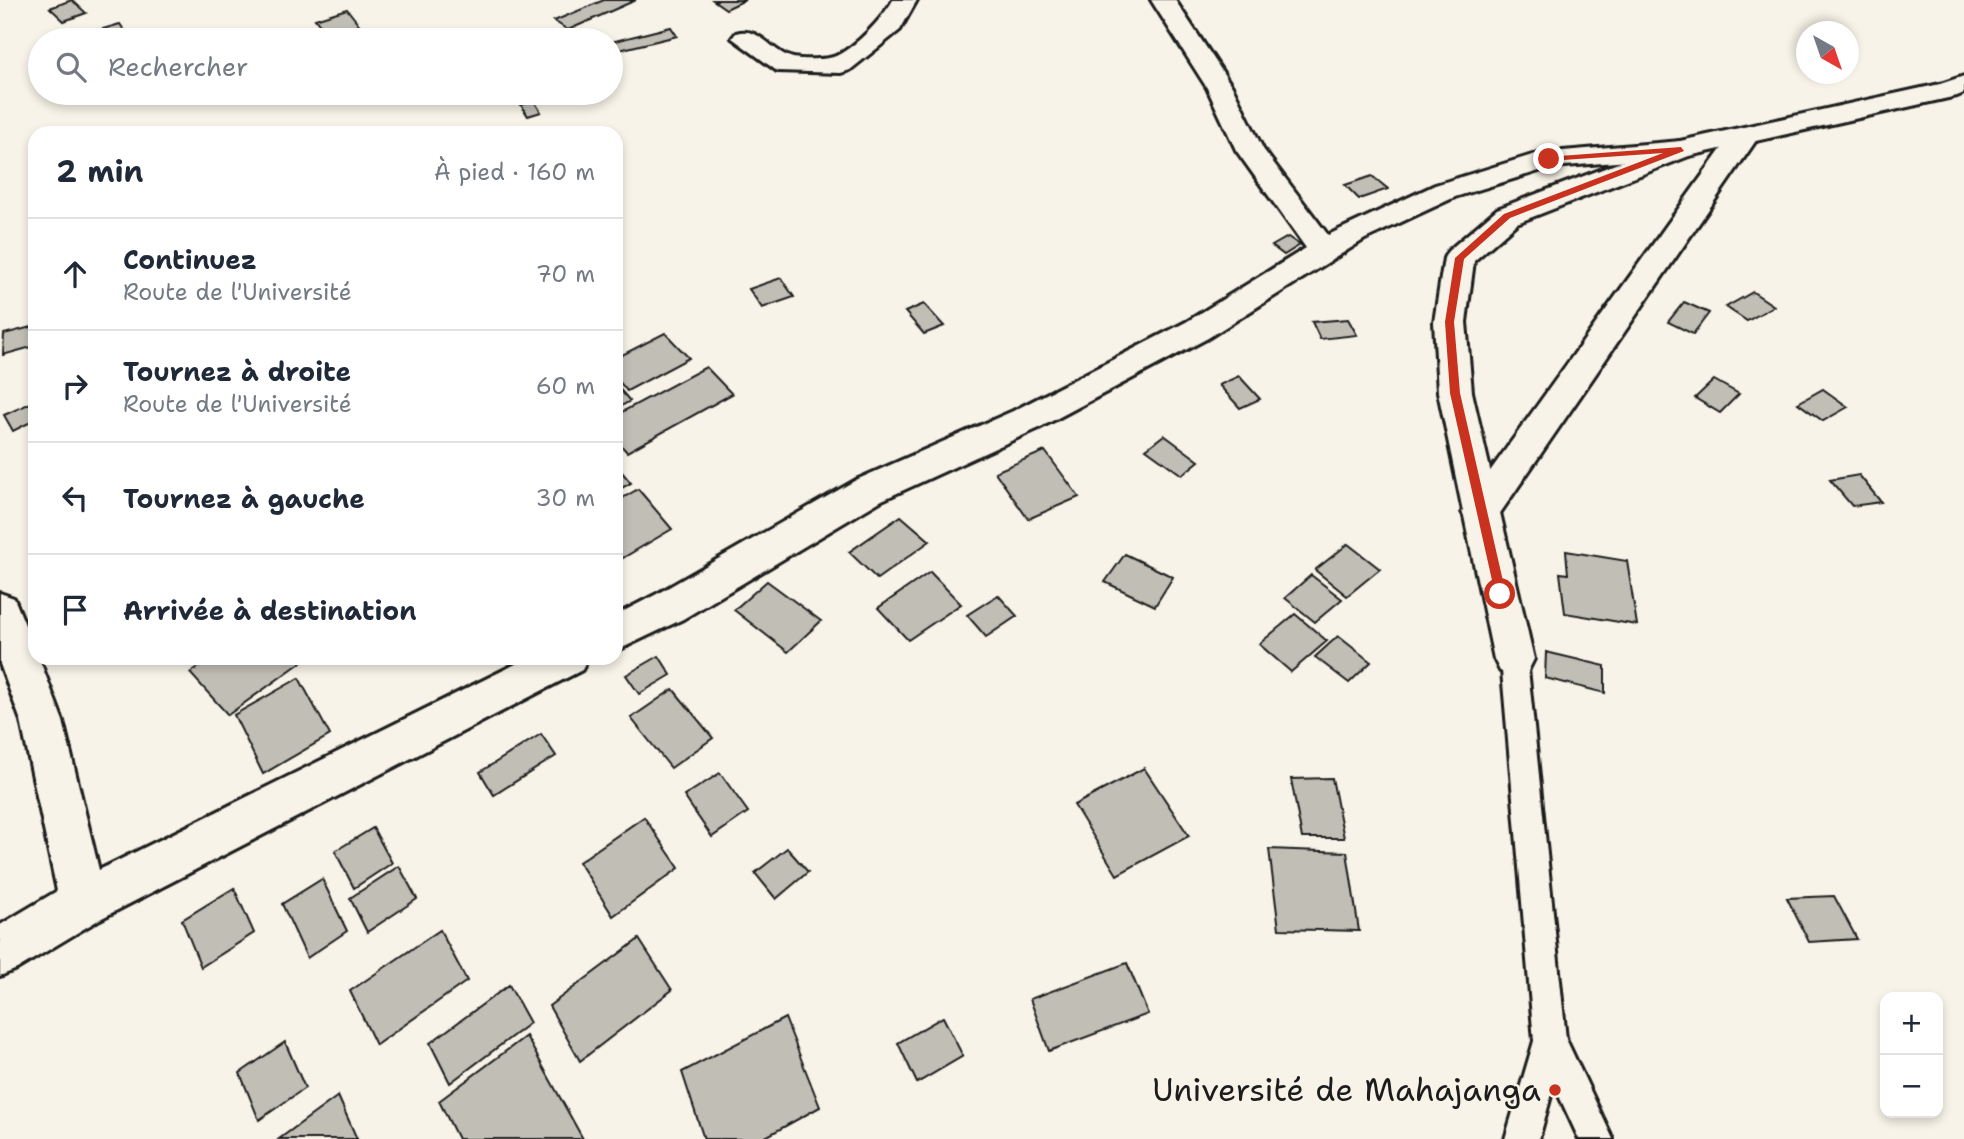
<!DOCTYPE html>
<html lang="fr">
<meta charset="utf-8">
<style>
body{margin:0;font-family:"Shantell Sans",sans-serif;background:#f6f6f7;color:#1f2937}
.controls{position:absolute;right:21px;bottom:21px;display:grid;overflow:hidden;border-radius:14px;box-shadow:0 4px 10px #0003}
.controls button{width:63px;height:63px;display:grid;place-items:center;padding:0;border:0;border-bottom:2px solid #e0e1e3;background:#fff;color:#1f2937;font:35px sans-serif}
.compass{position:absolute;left:1796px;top:21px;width:63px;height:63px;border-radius:50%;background:#fff;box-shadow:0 4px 10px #0003;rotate:140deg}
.stop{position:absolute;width:21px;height:21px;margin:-16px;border:5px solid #c8321e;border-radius:50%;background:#fff}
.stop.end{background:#c8321e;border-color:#fff;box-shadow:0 2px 7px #0008}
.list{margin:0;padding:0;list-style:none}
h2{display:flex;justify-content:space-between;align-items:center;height:91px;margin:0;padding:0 28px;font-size:30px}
h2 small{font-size:23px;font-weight:400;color:#747a83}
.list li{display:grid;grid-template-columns:46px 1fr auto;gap:21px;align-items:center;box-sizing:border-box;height:112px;padding:0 28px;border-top:2px solid #e0e1e3}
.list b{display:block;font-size:26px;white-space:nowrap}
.list p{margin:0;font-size:23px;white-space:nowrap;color:#747a83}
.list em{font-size:23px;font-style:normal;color:#747a83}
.icon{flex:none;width:38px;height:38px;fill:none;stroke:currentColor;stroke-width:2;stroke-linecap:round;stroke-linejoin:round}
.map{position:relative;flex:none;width:1964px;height:1139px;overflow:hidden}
.search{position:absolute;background:#fff;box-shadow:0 4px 10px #0003;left:28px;top:28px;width:595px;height:77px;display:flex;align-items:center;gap:18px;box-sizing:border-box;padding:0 24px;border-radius:38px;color:#747a83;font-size:26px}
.panel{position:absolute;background:#fff;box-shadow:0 4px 10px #0003;left:28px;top:126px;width:595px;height:539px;border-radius:21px}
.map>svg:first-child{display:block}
</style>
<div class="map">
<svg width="1964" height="1139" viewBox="0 0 1964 1139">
<rect width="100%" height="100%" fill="#f7f3e8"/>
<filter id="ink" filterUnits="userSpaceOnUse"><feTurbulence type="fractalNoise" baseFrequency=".0143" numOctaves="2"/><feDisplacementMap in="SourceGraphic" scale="14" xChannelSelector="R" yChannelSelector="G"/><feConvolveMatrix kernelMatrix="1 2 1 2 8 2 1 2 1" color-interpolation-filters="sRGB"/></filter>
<g filter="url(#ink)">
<g fill="#c0beb5" stroke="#1c1c1c" stroke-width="2">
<path d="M 72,0 L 86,13 L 64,21 L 50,8 Z"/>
<path d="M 604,0 L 636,0 L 568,30 L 554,21 Z"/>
<path d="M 713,0 L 745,0 L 726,9 Z"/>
<path d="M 347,9 L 361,27 L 336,36 L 328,26 L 322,28 L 315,19 Z"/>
<path d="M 120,24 L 131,40 L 93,40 L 89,33 Z"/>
<path d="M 671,27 L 677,36 L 611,52 L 611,42 Z"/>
<path d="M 257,33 L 269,40 L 240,40 Z"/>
<path d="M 534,101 L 541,112 L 528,116 L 521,105 Z"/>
<path d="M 1372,176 L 1388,189 L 1359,199 L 1345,185 Z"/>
<path d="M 1288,237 L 1300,245 L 1284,255 L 1272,246 Z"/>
<path d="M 781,278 L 794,297 L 762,308 L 749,289 Z"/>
<path d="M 1753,292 L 1774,306 L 1747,321 L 1726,307 Z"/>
<path d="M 1684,302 L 1709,313 L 1693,334 L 1668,322 Z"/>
<path d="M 924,304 L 944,326 L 924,334 L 905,312 Z"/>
<path d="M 1348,319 L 1357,335 L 1320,339 L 1312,322 Z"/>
<path d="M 35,326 L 35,346 L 3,355 L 4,334 Z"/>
<path d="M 665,333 L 689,358 L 627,391 L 616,378 L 616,358 Z"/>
<path d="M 706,367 L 732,394 L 627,452 L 616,440 L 616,415 Z"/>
<path d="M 1239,376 L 1260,399 L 1240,408 L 1219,385 Z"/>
<path d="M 1714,380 L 1739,394 L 1720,413 L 1695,398 Z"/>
<path d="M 616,385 L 630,401 L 616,409 Z"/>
<path d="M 1823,389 L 1848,407 L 1823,421 L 1798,403 Z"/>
<path d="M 35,401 L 35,420 L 13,431 L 4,415 Z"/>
<path d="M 1164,435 L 1199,461 L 1182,475 L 1146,449 Z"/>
<path d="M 1045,451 L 1079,497 L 1028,519 L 995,472 Z"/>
<path d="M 616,465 L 631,483 L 616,491 Z"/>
<path d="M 1859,475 L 1881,502 L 1852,506 L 1830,480 Z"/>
<path d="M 638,489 L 672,529 L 616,562 L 616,502 Z"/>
<path d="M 901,516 L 930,541 L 877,579 L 849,552 Z"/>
<path d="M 1348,544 L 1380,569 L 1347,596 L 1315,570 Z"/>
<path d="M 1566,551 L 1627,561 L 1637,625 L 1565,613 L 1560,573 L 1568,574 Z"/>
<path d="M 1125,554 L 1173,577 L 1155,606 L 1105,582 Z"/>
<path d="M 930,572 L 961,604 L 908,640 L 878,608 Z"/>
<path d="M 1311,575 L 1342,599 L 1315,622 L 1285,598 Z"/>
<path d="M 767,581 L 821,621 L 788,652 L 734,610 Z"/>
<path d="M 998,595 L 1017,616 L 986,637 L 967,615 Z"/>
<path d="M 1295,614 L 1327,641 L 1291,672 L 1259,644 Z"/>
<path d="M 1338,636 L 1371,662 L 1349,683 L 1315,657 Z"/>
<path d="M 1546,652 L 1605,666 L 1605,693 L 1545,678 Z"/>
<path d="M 659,656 L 671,675 L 639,694 L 626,675 Z"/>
<path d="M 211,658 L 300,658 L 303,661 L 228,715 L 190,673 Z"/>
<path d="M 299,678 L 330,735 L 263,774 L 234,715 Z"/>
<path d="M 673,689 L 713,738 L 671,768 L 631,718 Z"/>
<path d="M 541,734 L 556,756 L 494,795 L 480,772 Z"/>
<path d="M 1144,768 L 1189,836 L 1117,875 L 1074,805 Z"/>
<path d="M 720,773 L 748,812 L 712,837 L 684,796 Z"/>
<path d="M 1332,778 L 1344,838 L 1302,838 L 1291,779 Z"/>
<path d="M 644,817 L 679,868 L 613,916 L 579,862 Z"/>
<path d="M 373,828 L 392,863 L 354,888 L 335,851 Z"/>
<path d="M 787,848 L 808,872 L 776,899 L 755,873 Z"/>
<path d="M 1269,849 L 1347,852 L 1359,931 L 1279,929 Z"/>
<path d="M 399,866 L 417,899 L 367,932 L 350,898 Z"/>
<path d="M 322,879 L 347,931 L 307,958 L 282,904 Z"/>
<path d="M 234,888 L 254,933 L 201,967 L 182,920 Z"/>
<path d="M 1834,896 L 1857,939 L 1809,942 L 1787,898 Z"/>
<path d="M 440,930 L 467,981 L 376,1045 L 350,991 Z"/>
<path d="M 639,939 L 672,990 L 580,1061 L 549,1006 Z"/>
<path d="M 1127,963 L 1148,1014 L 1049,1051 L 1030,999 Z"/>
<path d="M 509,985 L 530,1023 L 450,1083 L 430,1043 Z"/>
<path d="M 943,1017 L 963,1056 L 917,1083 L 898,1043 Z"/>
<path d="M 785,1018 L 820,1107 L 762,1139 L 704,1139 L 682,1072 Z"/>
<path d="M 526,1036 L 583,1139 L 458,1139 L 439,1101 Z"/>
<path d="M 285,1042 L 305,1088 L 259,1120 L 240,1073 Z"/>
<path d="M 338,1096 L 357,1139 L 279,1139 Z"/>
</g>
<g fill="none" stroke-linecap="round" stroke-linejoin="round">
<defs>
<path id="service" d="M 1514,648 L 1523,651 L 1527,659 L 1566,1039 L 1613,1139 L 1579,1139 L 1554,1085 L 1539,1139 L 1505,1139 L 1534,1041 L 1501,659 L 1505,651 Z"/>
<g id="minor">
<path d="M 893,0 L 917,0 L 900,30 L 850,70 L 841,73 L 777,71 L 732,38 L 736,33 C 761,26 771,53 793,58 C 802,60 828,60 836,56 C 857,46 882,19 893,0 Z"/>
<path d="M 1151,0 L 1175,0 L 1233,88 L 1263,149 L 1328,235 L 1435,185 L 1539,153 L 1681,141 L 1691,143 L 1695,149 L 1691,155 L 1681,157 L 1552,167 L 1455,197 L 1365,239 L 1208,338 L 1037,429 L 882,500 L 683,619 L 616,651 L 616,615 L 655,595 L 856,480 L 1013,411 L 1186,322 L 1306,248 L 1236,150 L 1207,88 Z"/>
<path d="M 1745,128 L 1755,130 L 1759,136 L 1494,522 L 1481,527 L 1468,522 L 1462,512 L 1468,502 L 1735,130 Z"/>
<path d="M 0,593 L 14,598 L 35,649 L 35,658 L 39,658 L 63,721 L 99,870 L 528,658 L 588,658 L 582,670 L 100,919 L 17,969 L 0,976 L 0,925 L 57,891 L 21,721 L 0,664 Z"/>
</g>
<path id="tertiary" d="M 1964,76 L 1964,93 L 1957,96 L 1689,156 L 1517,223 L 1474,261 L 1466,322 L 1472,392 L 1534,659 L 1528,671 L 1514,677 L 1500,671 L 1494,659 L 1438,392 L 1434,322 L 1444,258 L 1448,251 L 1497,209 L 1671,143 L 1940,84 Z"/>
</defs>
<use href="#service" stroke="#1c1c1c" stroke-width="6"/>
<use href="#minor" stroke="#1c1c1c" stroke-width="6"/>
<use href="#tertiary" stroke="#1c1c1c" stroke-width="6"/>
<use href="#service" fill="#f7f3e8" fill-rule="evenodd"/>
<use href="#minor" fill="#f7f3e8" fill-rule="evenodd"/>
<use href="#tertiary" fill="#f7f3e8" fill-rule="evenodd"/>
</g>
</g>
<path fill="#c8321e" d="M 1681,147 L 1684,151 L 1510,218 L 1464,259 L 1454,322 L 1460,393 L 1506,594 L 1500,599 L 1496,598 L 1450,393 L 1445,322 L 1455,258 L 1504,214 L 1663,153 L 1549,161 L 1546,157 Z"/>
<circle fill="#c8321e" stroke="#f7f3e8" stroke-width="2.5" cx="1555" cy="1090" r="7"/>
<g text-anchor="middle" stroke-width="5" stroke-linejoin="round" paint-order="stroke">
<g font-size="32" fill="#1c1c1c" stroke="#f7f3e8" text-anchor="end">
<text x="1541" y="1101">Université de Mahajanga</text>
</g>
</g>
</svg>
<div class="controls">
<button>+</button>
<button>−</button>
</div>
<svg class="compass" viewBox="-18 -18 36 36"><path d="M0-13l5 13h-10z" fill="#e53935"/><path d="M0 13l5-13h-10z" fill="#747a83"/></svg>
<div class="stop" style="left:1500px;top:594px"></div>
<div class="stop end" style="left:1549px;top:159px"></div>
<div class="search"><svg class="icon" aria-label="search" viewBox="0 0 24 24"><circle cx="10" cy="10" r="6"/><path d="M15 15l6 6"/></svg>Rechercher</div>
<section class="panel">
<h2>2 min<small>À pied · 160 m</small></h2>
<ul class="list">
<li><svg class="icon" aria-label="ahead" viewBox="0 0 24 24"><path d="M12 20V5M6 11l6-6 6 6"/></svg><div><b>Continuez</b><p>Route de l'Université</p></div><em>70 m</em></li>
<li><svg class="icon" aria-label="right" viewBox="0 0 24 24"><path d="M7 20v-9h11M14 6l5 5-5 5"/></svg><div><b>Tournez à droite</b><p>Route de l'Université</p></div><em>60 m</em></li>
<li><svg class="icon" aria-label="left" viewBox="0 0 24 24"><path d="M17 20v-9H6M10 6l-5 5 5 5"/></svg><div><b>Tournez à gauche</b></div><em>30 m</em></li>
<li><svg class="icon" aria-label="arrive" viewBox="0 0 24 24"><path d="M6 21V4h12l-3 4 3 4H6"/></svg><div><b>Arrivée à destination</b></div></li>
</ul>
</section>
</div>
